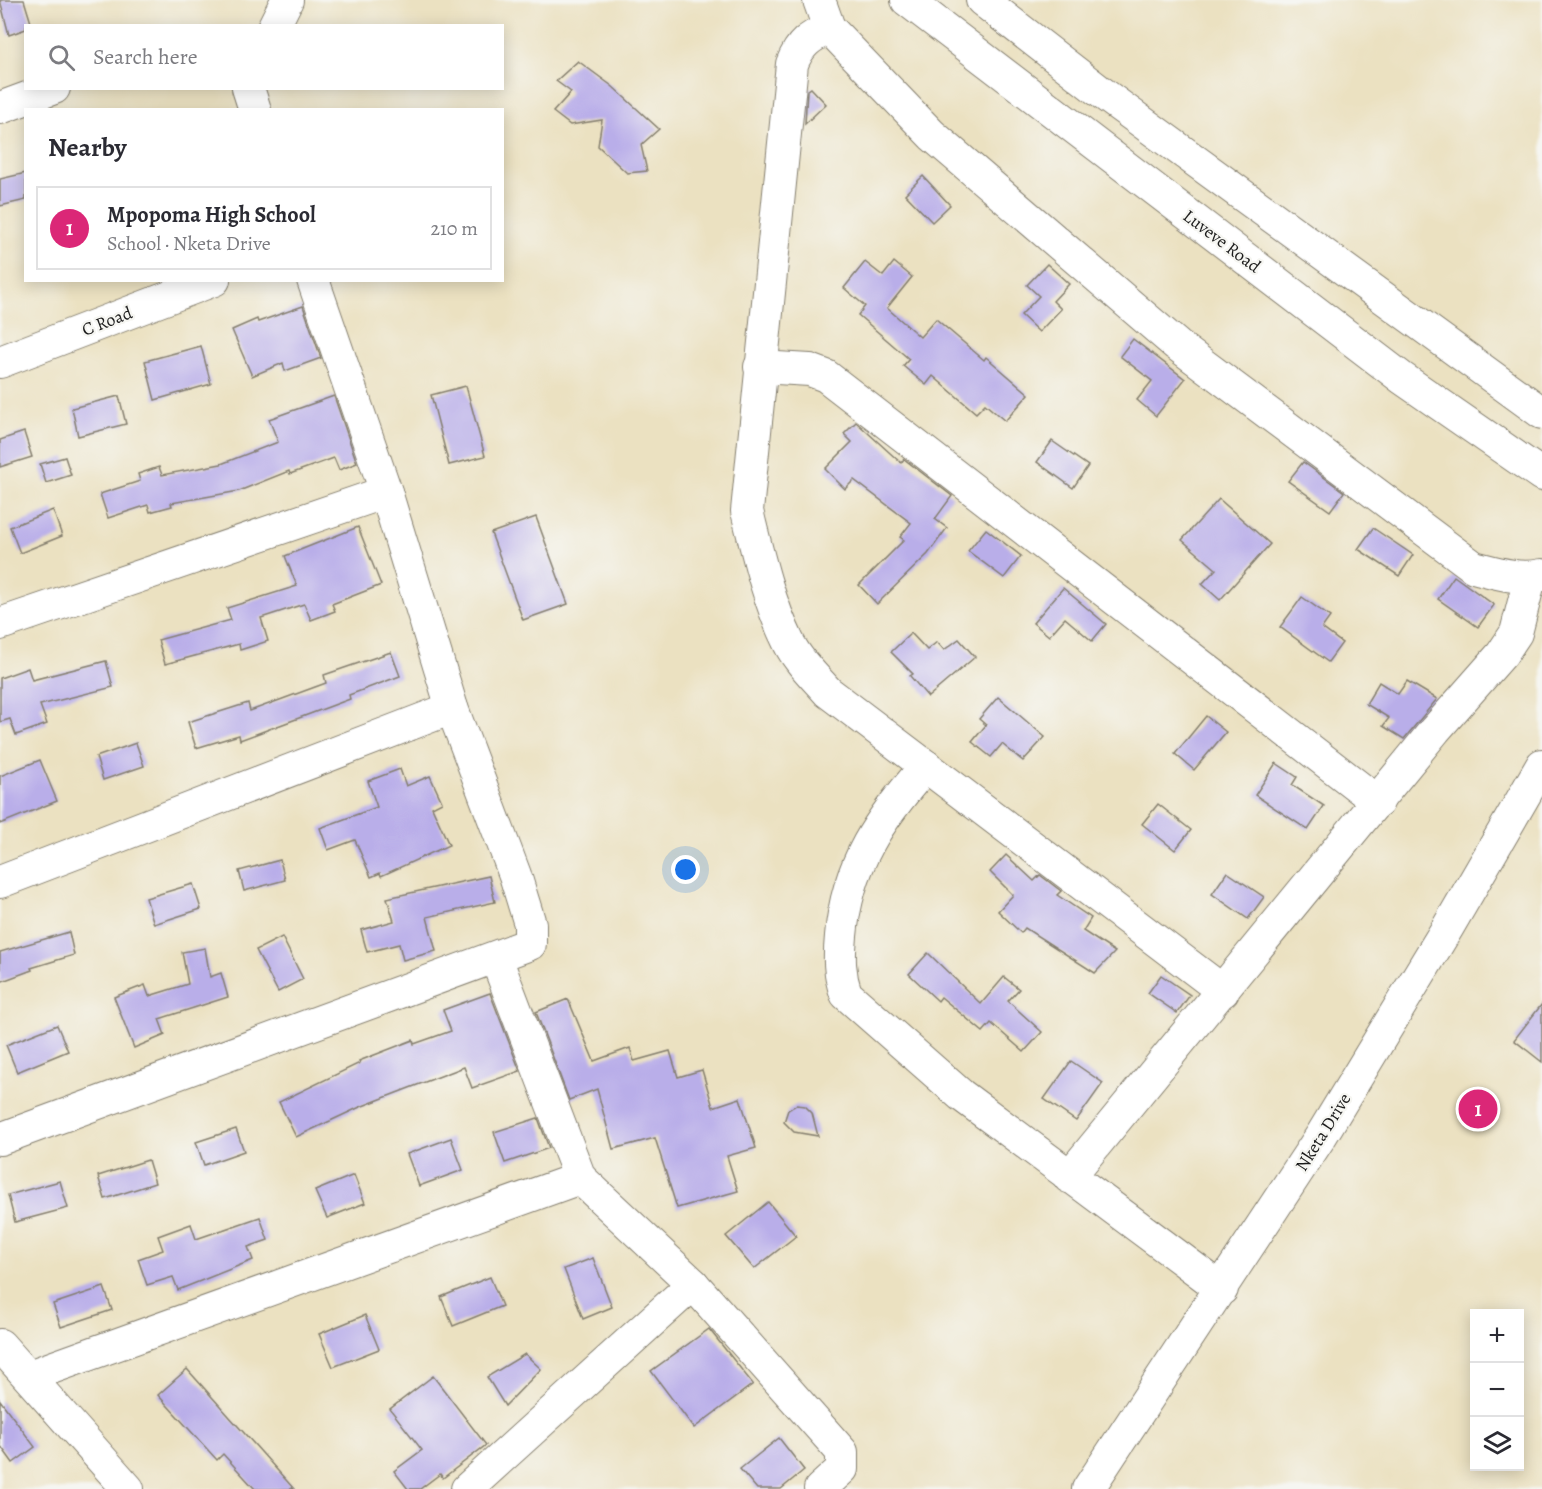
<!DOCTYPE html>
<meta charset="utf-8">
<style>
body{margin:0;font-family:Alegreya,serif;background:#f7f7f7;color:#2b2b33}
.controls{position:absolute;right:18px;bottom:18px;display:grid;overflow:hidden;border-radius:0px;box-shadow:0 3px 15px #0003}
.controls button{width:54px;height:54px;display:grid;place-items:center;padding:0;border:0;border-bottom:2px solid #e1e1e2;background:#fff;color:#2b2b33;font:30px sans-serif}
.you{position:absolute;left:686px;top:870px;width:21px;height:21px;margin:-15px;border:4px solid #fff;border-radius:50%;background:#1a73e8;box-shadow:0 0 0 9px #1a73e833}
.badge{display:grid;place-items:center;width:39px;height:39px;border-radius:50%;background:#db2777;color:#fff;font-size:20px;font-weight:700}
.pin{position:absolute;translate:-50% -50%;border:3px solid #fff;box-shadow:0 2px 6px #0006}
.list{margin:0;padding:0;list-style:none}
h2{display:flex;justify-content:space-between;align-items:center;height:78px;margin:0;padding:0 24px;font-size:26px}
h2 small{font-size:20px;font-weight:400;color:#7c7c81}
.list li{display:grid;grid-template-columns:39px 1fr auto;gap:18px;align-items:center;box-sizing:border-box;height:84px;margin:0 12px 12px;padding:0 12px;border:2px solid #e1e1e2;border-radius:0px}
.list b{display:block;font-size:22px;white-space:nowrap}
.list p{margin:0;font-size:20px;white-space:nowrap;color:#7c7c81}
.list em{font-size:20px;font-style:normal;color:#7c7c81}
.icon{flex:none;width:33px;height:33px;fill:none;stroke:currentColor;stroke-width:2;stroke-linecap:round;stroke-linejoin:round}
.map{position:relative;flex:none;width:1542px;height:1489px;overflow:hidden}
.search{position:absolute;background:#fff;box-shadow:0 3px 15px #0003;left:24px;top:24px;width:480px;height:66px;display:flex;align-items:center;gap:15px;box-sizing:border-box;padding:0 21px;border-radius:0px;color:#7c7c81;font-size:22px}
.panel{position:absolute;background:#fff;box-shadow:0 3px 15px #0003;left:24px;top:108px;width:480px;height:174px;border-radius:0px}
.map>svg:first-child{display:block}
</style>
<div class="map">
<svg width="1542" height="1489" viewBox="0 0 1542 1489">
<rect width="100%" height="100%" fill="#f6f6f2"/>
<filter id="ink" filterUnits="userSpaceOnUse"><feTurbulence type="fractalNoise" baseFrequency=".0167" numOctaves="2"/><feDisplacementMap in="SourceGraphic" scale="12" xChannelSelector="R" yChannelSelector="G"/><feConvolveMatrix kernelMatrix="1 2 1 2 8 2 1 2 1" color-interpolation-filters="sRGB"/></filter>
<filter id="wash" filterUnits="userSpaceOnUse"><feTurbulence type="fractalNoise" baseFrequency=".008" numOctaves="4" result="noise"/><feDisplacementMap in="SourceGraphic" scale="24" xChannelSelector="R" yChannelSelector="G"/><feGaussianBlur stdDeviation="1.35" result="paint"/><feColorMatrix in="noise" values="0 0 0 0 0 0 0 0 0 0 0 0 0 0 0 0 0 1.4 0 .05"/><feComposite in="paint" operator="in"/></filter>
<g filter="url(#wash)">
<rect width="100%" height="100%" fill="#ebe1c1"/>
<g id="blocks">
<g fill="#b9aee9">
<path d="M 0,0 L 24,0 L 32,26 L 26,26 L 26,29 L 9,35 Z"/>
<path d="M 578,61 L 612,86 L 659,129 L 641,145 L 647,171 L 627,173 L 598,146 L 602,120 L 570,125 L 553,112 L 571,92 L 556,81 Z"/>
<path d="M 811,88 L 826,104 L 805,124 L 807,91 Z"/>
<path d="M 26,173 L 26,200 L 0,206 L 0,179 Z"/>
<path d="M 923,176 L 950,205 L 932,222 L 905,194 Z"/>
<path d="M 865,262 L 883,276 L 894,262 L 912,277 L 887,308 L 920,337 L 936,319 L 984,360 L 986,357 L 1029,394 L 1005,421 L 985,404 L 976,413 L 933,376 L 926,385 L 903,366 L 909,359 L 858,315 L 865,306 L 844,288 Z"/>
<path d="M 1047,264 L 1069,284 L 1053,301 L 1061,309 L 1039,332 L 1021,315 L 1039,296 L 1027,285 Z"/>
<path d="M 303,306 L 321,358 L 285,371 L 283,363 L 252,376 L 232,330 L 257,319 L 258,322 Z"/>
<path d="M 1133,339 L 1185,379 L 1156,416 L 1137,400 L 1152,381 L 1120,356 Z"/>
<path d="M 201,346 L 211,384 L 155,400 L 145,361 Z"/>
<path d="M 466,386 L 485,456 L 449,465 L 431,395 Z"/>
<path d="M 119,396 L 126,424 L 78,436 L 72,408 Z"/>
<path d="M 334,396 L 357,463 L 339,470 L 334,458 L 290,474 L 289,471 L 239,491 L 171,503 L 172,506 L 150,512 L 148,505 L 108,518 L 100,494 L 140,481 L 138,474 L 159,467 L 162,475 L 221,464 L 278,442 L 269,419 Z"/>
<path d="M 856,422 L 901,463 L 904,459 L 952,496 L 935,519 L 947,528 L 928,554 L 877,604 L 859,585 L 904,540 L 900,537 L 911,523 L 854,480 L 845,489 L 825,469 L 852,442 L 844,434 Z"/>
<path d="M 24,432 L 32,457 L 0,467 L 0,440 Z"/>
<path d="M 1052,441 L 1088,466 L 1073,488 L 1037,462 Z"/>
<path d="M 65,457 L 71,475 L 46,483 L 40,464 Z"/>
<path d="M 1303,462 L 1344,492 L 1330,511 L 1288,481 Z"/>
<path d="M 1219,499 L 1270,544 L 1220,600 L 1202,584 L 1216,569 L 1182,540 Z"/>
<path d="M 53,510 L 62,536 L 20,553 L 10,527 Z"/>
<path d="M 536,517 L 568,604 L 523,620 L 491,533 Z"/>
<path d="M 358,527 L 381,585 L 332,604 L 335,611 L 311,620 L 304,604 L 261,618 L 268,641 L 240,650 L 239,644 L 165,664 L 158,640 L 231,620 L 227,608 L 297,586 L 285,556 Z"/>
<path d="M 1373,528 L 1413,555 L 1399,576 L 1358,549 Z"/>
<path d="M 986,529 L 1021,556 L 1004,578 L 968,551 Z"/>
<path d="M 1454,576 L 1494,605 L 1478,627 L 1438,599 Z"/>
<path d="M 1063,588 L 1106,624 L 1092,641 L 1065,618 L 1049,636 L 1033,623 Z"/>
<path d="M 1302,597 L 1330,617 L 1322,628 L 1342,643 L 1328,662 L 1280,627 Z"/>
<path d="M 911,633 L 927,650 L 937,642 L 944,650 L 959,639 L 975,657 L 928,697 L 910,676 L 913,674 L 891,652 Z"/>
<path d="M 391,652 L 400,676 L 349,695 L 350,699 L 240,740 L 239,735 L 196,748 L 188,722 L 248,703 L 250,711 L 326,683 L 324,675 Z"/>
<path d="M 106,661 L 113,687 L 40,705 L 47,724 L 16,735 L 10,719 L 0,722 L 0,678 L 28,668 L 32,680 Z"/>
<path d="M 1407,681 L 1437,699 L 1404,739 L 1383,726 L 1389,718 L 1366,704 L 1379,682 L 1398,694 Z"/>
<path d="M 998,697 L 1045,737 L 1023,761 L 1002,744 L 991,757 L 972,742 L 986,725 L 979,719 Z"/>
<path d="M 1206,716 L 1226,732 L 1194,770 L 1175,754 Z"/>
<path d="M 136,743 L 144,766 L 103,780 L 96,757 Z"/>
<path d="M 40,760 L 57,801 L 0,824 L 0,776 Z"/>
<path d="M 1276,763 L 1297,777 L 1292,785 L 1324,806 L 1308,830 L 1255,795 Z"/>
<path d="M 400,769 L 406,786 L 430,776 L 442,802 L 432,807 L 449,845 L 381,876 L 380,873 L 371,877 L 355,840 L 328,850 L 320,828 L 377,807 L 368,781 Z"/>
<path d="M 1158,804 L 1191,830 L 1175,850 L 1142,824 Z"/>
<path d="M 1006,855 L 1034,881 L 1040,875 L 1061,891 L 1057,895 L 1091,918 L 1083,931 L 1115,952 L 1095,973 L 1025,928 L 1021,933 L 998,911 L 1013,895 L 990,872 Z"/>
<path d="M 280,860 L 285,880 L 244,891 L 239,871 Z"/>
<path d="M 1227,872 L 1264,897 L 1248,919 L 1212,894 Z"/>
<path d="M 489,876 L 495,902 L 427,917 L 436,951 L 403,960 L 399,944 L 367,952 L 361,930 L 394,921 L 387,898 Z"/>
<path d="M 193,884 L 201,909 L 154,924 L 146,898 Z"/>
<path d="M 69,932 L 74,955 L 31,968 L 32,970 L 0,982 L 0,952 Z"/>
<path d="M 282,937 L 303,979 L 278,992 L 256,950 Z"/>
<path d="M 205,948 L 210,977 L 221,973 L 228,997 L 159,1019 L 165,1035 L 134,1048 L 114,997 L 145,985 L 149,996 L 188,984 L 182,952 Z"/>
<path d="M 928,953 L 981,1004 L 1004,977 L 1019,989 L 1008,1001 L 1042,1032 L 1024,1052 L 991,1023 L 983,1032 L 941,997 L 938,1001 L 909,974 Z"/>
<path d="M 1161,975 L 1190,995 L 1177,1013 L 1148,993 Z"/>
<path d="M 490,993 L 520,1071 L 472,1088 L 464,1067 L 360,1107 L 296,1137 L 279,1102 L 360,1063 L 359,1061 L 413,1040 L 414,1044 L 451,1031 L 443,1010 Z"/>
<path d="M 568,999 L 594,1061 L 630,1048 L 634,1061 L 670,1051 L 678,1077 L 702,1070 L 713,1107 L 740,1098 L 756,1148 L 727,1156 L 738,1191 L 677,1208 L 655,1138 L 613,1149 L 597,1089 L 569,1100 L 536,1012 Z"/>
<path d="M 1542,1004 L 1542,1062 L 1514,1040 Z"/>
<path d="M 57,1025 L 68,1051 L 17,1072 L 6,1045 Z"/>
<path d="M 1071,1061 L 1103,1083 L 1076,1121 L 1044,1099 Z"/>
<path d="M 796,1105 L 805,1106 L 812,1113 L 818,1136 L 794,1132 L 784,1122 L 788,1110 Z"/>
<path d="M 538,1118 L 549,1148 L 505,1163 L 494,1132 Z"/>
<path d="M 236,1129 L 244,1151 L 204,1165 L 196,1142 Z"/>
<path d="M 451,1138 L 463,1170 L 419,1186 L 407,1154 Z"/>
<path d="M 148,1160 L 155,1183 L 105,1199 L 98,1176 Z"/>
<path d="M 354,1175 L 365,1203 L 327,1218 L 315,1191 Z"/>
<path d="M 60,1181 L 68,1208 L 15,1222 L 8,1195 Z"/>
<path d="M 768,1202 L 796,1236 L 754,1269 L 726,1236 Z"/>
<path d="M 260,1217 L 268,1240 L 248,1247 L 253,1260 L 178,1290 L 173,1277 L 147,1285 L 138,1259 L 163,1250 L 158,1236 L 191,1224 L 196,1239 Z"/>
<path d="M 593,1258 L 612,1307 L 583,1319 L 564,1269 Z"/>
<path d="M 490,1277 L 502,1306 L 453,1326 L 441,1297 Z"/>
<path d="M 104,1287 L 112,1310 L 61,1327 L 53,1304 Z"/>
<path d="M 365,1315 L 379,1349 L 333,1367 L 319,1334 Z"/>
<path d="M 709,1329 L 753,1384 L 694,1428 L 651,1371 Z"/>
<path d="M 525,1354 L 541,1369 L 505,1406 L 487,1377 Z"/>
<path d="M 187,1369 L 245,1434 L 294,1489 L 255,1489 L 223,1454 L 217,1460 L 158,1395 Z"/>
<path d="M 433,1376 L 486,1445 L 443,1478 L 440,1474 L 420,1489 L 408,1489 L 394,1471 L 422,1450 L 390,1409 Z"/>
<path d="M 0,1400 L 35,1447 L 13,1463 L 0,1445 Z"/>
<path d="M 779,1438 L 804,1470 L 781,1489 L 757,1489 L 740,1469 Z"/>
</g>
</g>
</g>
<g filter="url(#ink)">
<use href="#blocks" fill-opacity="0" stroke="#847e6e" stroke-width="1.5"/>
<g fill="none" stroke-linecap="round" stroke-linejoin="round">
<defs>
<g id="minor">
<path d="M 819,0 L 829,28"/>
<path d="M 907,0 L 1402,378 L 1542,475"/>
<path d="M 982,0 L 1098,90 L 1542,413"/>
<path d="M 274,26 L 287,0"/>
<path d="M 248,88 L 255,110"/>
<path d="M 0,108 L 54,88"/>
<path d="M 0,362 L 214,280"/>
<path d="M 760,367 L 810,370 L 826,376 L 1378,802"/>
<path d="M 0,624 L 386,492"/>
<path d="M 926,766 C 880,818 847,864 841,936 C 839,957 839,974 846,994 L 961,1095 L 1222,1289"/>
<path d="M 0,882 L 452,708"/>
<path d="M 496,958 L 580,1178 L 693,1284 L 842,1452 L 842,1469 L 820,1489"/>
<path d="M 1223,991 L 828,692 C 814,676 797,660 788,641 C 768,600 758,555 747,511 L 792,64 C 800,43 810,37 829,28 L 932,135 L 1177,345 L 1474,567 C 1497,573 1519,580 1542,575"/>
<path d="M 0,1139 L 530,944 L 530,924 L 515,875 L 452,708 L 386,492 L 313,280"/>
<path d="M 1069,1177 L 1435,730 L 1502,654 L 1516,633 L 1530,578"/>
<path d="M 0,1345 L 128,1489"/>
<path d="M 29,1376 L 580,1178"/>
<path d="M 467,1489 L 693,1284"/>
<path d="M 1088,1489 L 1321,1136 L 1448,927 L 1542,765"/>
</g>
</defs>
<use href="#minor" stroke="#847e6e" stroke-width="34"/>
<use href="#minor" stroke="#fff" stroke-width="32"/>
</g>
</g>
<g text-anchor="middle" stroke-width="4.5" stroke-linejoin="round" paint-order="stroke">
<g font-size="18" fill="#1c1c1c" stroke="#f6f6f2">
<text transform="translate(1222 241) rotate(37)" y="6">Luveve Road</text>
<text transform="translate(107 321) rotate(-21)" y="6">C Road</text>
<text transform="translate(1323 1132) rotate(-58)" y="6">Nketa Drive</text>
</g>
</g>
</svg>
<div class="controls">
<button>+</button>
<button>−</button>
<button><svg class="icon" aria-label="layers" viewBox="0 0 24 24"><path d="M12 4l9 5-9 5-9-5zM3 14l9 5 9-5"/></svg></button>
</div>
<div class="you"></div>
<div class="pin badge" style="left:1478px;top:1109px">1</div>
<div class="search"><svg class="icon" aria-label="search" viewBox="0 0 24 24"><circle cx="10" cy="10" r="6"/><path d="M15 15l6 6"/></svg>Search here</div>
<section class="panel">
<h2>Nearby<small></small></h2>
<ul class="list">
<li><span class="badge">1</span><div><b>Mpopoma High School</b><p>School · Nketa Drive</p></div><em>210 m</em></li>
</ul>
</section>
</div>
